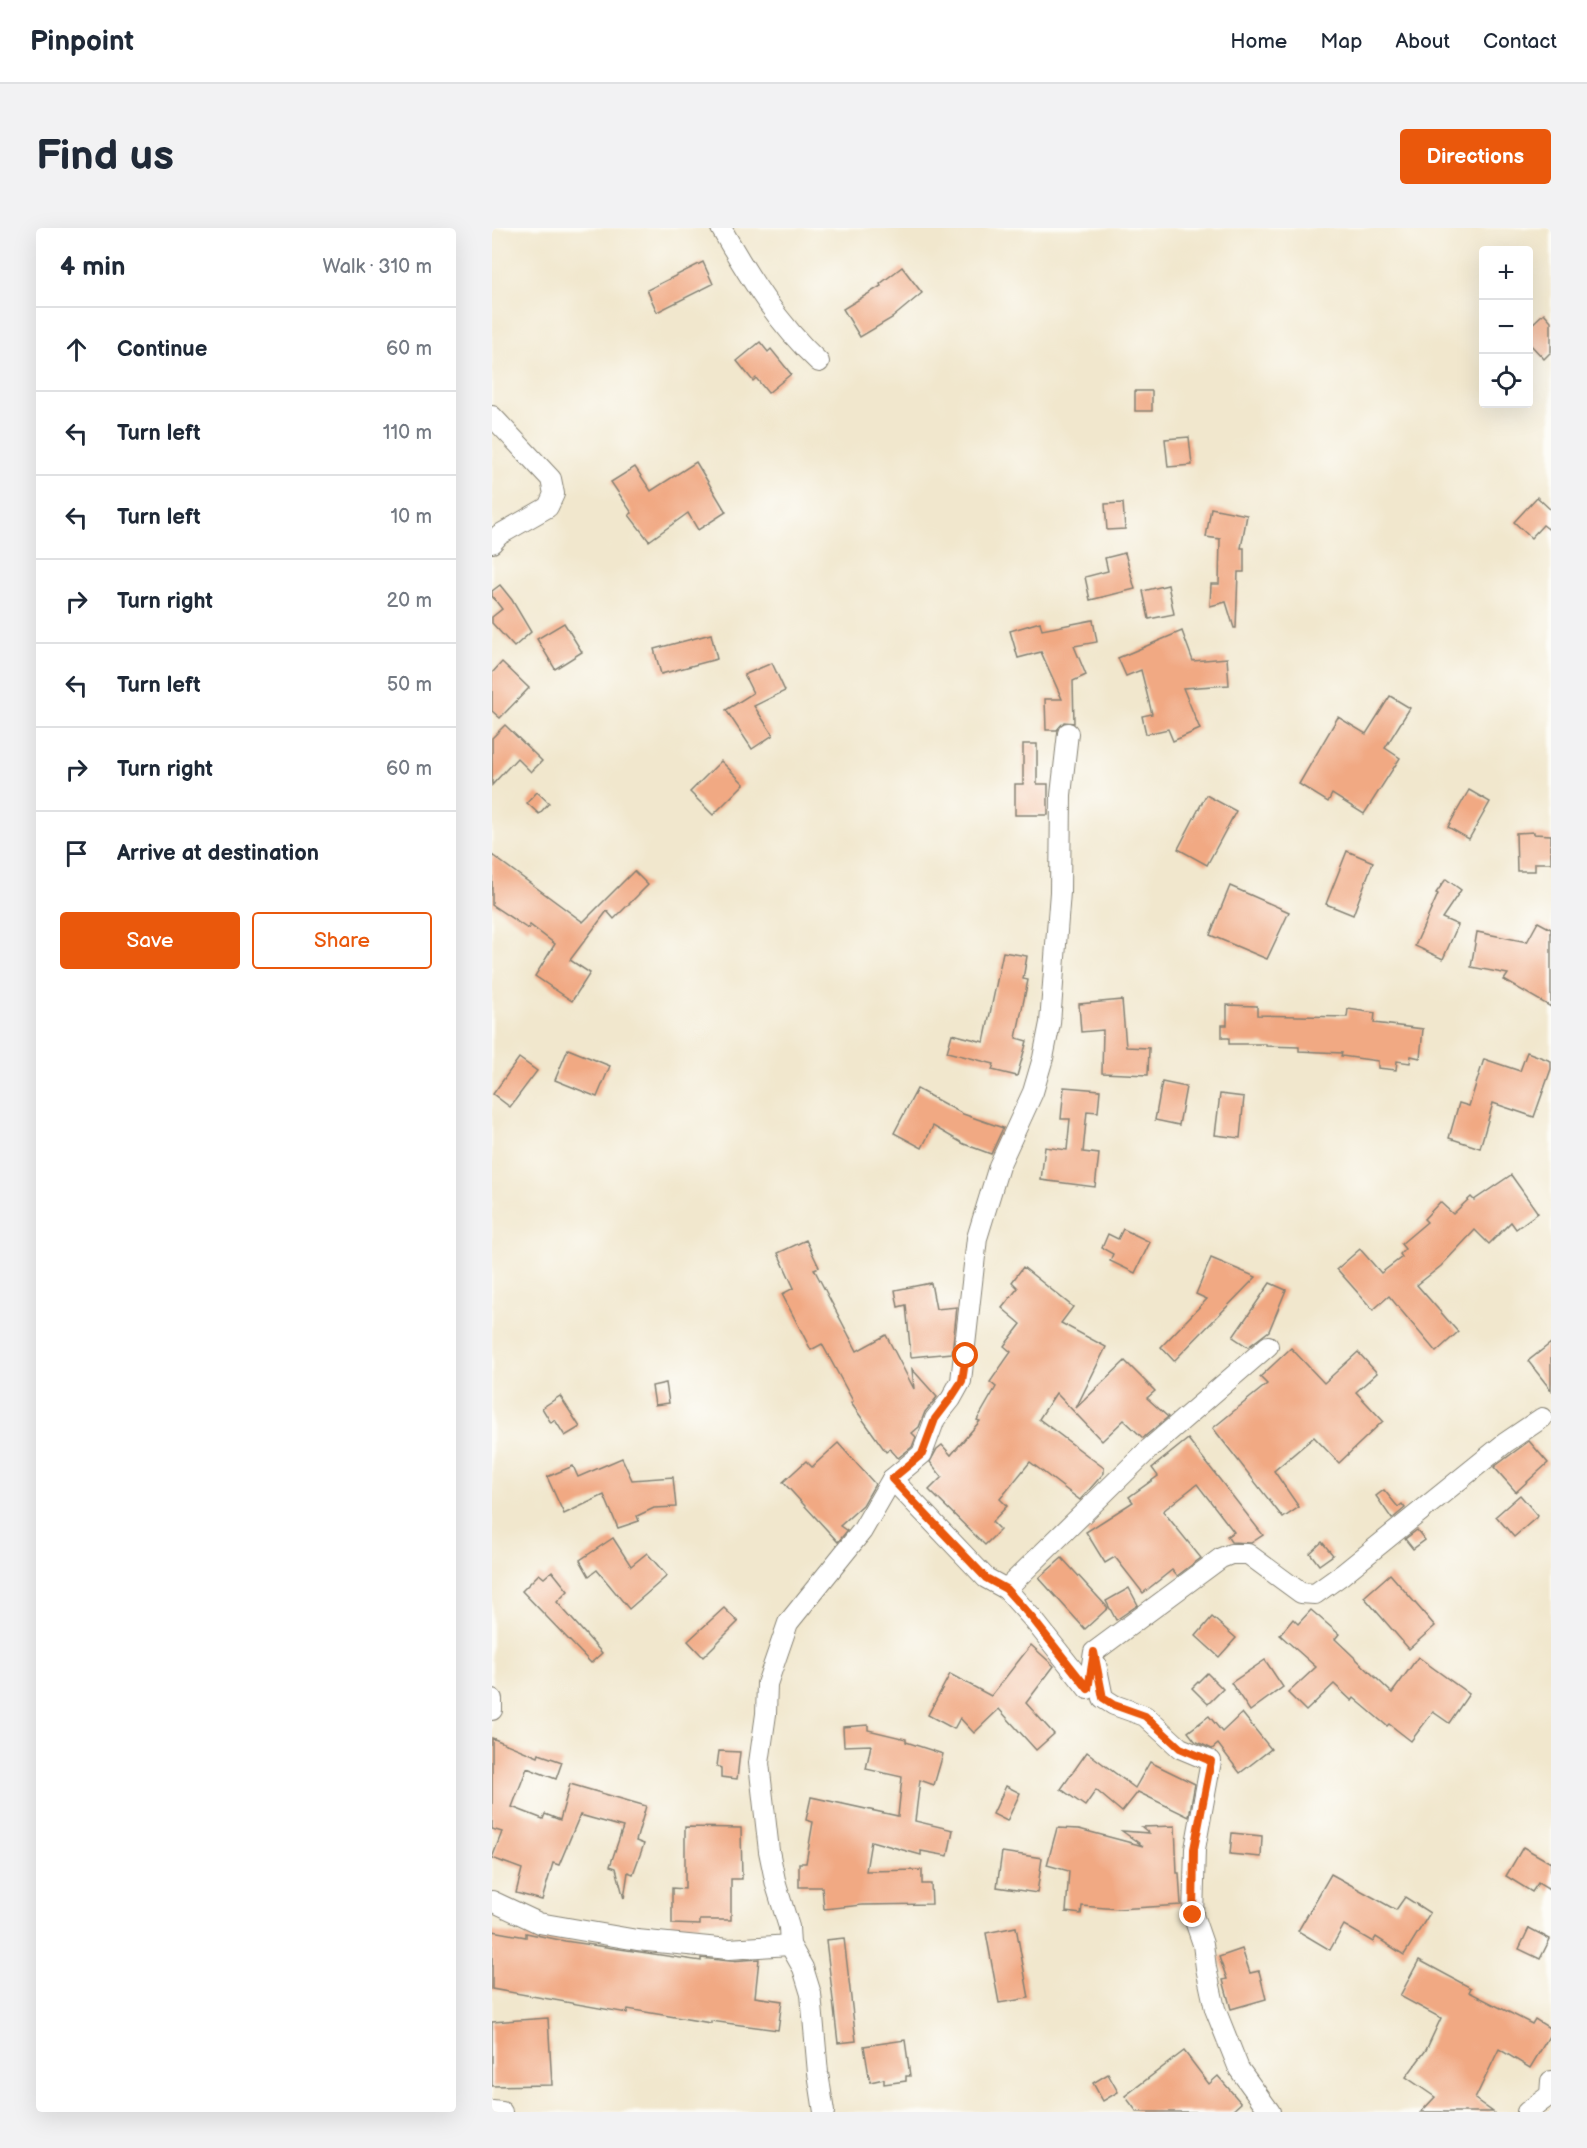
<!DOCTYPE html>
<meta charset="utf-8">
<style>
body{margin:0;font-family:"Balsamiq Sans",sans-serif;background:#f2f2f3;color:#1f2937}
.controls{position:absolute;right:18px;top:18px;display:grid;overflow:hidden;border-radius:6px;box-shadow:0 6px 24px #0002}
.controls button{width:54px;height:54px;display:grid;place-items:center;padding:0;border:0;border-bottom:2px solid #e0e1e3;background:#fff;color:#1f2937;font:30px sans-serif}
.stop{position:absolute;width:18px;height:18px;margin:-14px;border:4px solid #ea580c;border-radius:50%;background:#fff}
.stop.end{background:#ea580c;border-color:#fff;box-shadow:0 2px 6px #0008}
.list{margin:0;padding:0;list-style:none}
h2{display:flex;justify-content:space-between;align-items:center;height:78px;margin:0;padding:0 24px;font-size:26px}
h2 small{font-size:20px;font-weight:400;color:#747a83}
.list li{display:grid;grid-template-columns:39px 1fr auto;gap:18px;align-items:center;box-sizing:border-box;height:84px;padding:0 24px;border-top:2px solid #e0e1e3}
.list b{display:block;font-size:22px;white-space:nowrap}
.list em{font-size:20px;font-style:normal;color:#747a83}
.actions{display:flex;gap:12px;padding:18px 24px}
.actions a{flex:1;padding:14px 0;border:2px solid #ea580c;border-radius:6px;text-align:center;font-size:21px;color:#ea580c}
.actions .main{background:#ea580c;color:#fff}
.icon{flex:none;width:33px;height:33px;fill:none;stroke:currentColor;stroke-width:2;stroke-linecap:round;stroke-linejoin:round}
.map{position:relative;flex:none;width:1059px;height:1884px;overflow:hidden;border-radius:6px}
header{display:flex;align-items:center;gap:36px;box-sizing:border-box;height:84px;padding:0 30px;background:#fff;border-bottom:2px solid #e0e1e3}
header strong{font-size:28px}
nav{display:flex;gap:33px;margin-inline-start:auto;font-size:21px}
.intro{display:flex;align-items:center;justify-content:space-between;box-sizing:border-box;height:144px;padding:0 36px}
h1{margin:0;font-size:42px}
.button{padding:15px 27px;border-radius:6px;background:#ea580c;color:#fff;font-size:21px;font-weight:700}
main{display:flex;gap:36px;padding:0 36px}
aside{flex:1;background:#fff;border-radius:6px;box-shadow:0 6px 24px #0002}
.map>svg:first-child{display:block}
</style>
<header>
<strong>Pinpoint</strong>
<nav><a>Home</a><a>Map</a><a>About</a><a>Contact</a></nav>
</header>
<div class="intro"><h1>Find us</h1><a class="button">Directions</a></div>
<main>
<aside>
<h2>4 min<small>Walk · 310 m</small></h2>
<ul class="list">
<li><svg class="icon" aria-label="ahead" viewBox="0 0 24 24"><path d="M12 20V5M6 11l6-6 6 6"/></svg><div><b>Continue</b></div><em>60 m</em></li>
<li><svg class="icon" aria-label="left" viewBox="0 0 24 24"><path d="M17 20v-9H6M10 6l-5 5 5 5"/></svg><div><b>Turn left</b></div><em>110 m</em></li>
<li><svg class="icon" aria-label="left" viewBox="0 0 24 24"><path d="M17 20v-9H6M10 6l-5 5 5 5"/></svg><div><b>Turn left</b></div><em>10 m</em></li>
<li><svg class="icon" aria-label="right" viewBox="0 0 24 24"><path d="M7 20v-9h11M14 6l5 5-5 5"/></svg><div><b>Turn right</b></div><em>20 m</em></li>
<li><svg class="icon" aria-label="left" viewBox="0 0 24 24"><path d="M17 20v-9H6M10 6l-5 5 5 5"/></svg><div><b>Turn left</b></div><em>50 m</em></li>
<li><svg class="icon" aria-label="right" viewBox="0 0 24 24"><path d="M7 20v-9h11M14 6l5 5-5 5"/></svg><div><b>Turn right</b></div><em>60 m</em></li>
<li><svg class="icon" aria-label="arrive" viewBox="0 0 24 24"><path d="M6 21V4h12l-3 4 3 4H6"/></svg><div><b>Arrive at destination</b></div></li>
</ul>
<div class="actions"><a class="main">Save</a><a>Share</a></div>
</aside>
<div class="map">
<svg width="1059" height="1884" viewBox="0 0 1059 1884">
<rect width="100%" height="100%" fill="#fdfcf7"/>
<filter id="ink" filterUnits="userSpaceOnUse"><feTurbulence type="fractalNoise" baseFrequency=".0167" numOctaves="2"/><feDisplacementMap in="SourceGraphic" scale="12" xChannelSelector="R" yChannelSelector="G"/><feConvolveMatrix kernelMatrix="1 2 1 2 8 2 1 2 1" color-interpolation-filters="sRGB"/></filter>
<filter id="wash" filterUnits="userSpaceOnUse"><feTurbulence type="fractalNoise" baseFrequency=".008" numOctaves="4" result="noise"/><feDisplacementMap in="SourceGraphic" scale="24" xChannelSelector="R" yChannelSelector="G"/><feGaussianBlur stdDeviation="1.35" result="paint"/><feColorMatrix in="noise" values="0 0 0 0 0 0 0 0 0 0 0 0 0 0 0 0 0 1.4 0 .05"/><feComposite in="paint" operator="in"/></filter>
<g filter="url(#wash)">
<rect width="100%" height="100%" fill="#f1e7cd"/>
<g id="blocks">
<g fill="#f1a983">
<path d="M 211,34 L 221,56 L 165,84 L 155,62 Z"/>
<path d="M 410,39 L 430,65 L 400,90 L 368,109 L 351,81 L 389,58 L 388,56 Z"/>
<path d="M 1052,85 L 1059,93 L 1059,124 L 1052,131 L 1036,114 L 1036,100 Z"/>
<path d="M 268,114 L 276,124 L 279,121 L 299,146 L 276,165 L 264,150 L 261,153 L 245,133 Z"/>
<rect x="643" y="163" width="17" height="20"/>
<path d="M 697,209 L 700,237 L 676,239 L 673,211 Z"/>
<path d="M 204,234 L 234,284 L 206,302 L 196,285 L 157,313 L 137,287 L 140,285 L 119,254 L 143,239 L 159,263 Z"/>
<path d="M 1045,269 L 1059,282 L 1059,303 L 1051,297 L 1039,310 L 1022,294 Z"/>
<path d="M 631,275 L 633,301 L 615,302 L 613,276 Z"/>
<path d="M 719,280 L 755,287 L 749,320 L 752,320 L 752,344 L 746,344 L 744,400 L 742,400 L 734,374 L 718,378 L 719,356 L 727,356 L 728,311 L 714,309 Z"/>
<path d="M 633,325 L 643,361 L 598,372 L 593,349 L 616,343 L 613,330 Z"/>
<path d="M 8,357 L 20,372 L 39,404 L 22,419 L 0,395 L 0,389 L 10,381 L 0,368 L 0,363 Z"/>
<path d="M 676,357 L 682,386 L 657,391 L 651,363 Z"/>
<path d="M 601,392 L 605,414 L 582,418 L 594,447 L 581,453 L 582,495 L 572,494 L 565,502 L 554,502 L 553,471 L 570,471 L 549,424 L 526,430 L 518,403 L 548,394 L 550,402 Z"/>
<path d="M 72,395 L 90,424 L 63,441 L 45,411 Z"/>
<path d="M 690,403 L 701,433 L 735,430 L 737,457 L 691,460 L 708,501 L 681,513 L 676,501 L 654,506 L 650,488 L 660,486 L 649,442 L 634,448 L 626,430 Z"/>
<path d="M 219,406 L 225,431 L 169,446 L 162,421 Z"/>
<path d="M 10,434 L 37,460 L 8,490 L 0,483 L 0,445 Z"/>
<path d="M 280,435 L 293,463 L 262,478 L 281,507 L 260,521 L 234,482 L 261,465 L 252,447 Z"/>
<path d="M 898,468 L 918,480 L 893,520 L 908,530 L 872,586 L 840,566 L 836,574 L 807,556 L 846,489 L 874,506 Z"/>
<path d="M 13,497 L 50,533 L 39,544 L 25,530 L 0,557 L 0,510 Z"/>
<path d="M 531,516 L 545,516 L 545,556 L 556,556 L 556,587 L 523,587 L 523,556 L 531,556 Z"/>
<path d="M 229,533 L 252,556 L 221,587 L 198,564 Z"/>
<path d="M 977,562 L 998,574 L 977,611 L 956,599 Z"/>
<path d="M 45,564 L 57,575 L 47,586 L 35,575 Z"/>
<path d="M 714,567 L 744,583 L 715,637 L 686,621 Z"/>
<path d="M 1042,604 L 1042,606 L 1059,607 L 1059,635 L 1043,635 L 1043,643 L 1025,643 L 1024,605 Z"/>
<path d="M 855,623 L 881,634 L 861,687 L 834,676 Z"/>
<path d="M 0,627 L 91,694 L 142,643 L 156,657 L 122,691 L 115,683 L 78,732 L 98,745 L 80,773 L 43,748 L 63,716 L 38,697 L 36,701 L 0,677 Z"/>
<path d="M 954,651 L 969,662 L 950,690 L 966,697 L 951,731 L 923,718 L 946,666 L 944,665 Z"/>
<path d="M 738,658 L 797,684 L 775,731 L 718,707 Z"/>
<path d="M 1046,694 L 1059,701 L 1059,779 L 1012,752 L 1016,746 L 979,739 L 985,704 L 1035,714 Z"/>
<path d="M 511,724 L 535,728 L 531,751 L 536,752 L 524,810 L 535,813 L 525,848 L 500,842 L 502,836 L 455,824 L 460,806 L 492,814 Z"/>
<path d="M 630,772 L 634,819 L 657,820 L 656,847 L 610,845 L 611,802 L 589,804 L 587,776 Z"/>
<path d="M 735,777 L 765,778 L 765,787 L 855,789 L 856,781 L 883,785 L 882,795 L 931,801 L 928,830 L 919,828 L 918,835 L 905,833 L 904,842 L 886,840 L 886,833 L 849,828 L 850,825 L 807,823 L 807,819 L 774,818 L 774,816 L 737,816 L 737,810 L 730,810 L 730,797 L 735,797 Z"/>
<path d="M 76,821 L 118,838 L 105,869 L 63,852 Z"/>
<path d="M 1035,824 L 1059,833 L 1059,841 L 1042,889 L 1001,875 L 988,920 L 957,910 L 967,875 L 977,878 L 992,831 L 1028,843 Z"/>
<path d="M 27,830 L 45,843 L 18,879 L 1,866 Z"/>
<path d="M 670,854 L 694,859 L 687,897 L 663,892 Z"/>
<path d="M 572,859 L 608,862 L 606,884 L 595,883 L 591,924 L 607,926 L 603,959 L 549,952 L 553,919 L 575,922 L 578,891 L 569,891 Z"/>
<path d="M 425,861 L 471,886 L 511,900 L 499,926 L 472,916 L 441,898 L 430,920 L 402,905 Z"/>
<path d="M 728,866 L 752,869 L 748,910 L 723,907 Z"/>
<path d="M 1019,947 L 1046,985 L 1024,1001 L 1019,994 L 997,1016 L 983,1002 L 949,1038 L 925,1057 L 966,1104 L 944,1124 L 897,1068 L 881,1082 L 845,1041 L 868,1021 L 889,1045 L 910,1029 L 908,1026 L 913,1021 L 909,1016 L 935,994 L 932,991 L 948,974 L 961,986 L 979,969 L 982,972 Z"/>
<path d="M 631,1001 L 658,1014 L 643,1045 L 618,1033 L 621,1026 L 610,1020 L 616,1006 L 626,1011 Z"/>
<path d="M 314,1012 L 327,1039 L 322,1041 L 365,1123 L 394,1107 L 422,1161 L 420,1141 L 445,1169 L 433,1184 L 427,1199 L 420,1205 L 424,1209 L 420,1219 L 406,1230 L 398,1221 L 394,1224 L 359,1175 L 361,1173 L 330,1116 L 319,1122 L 290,1066 L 302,1060 L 286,1025 Z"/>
<path d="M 719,1030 L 764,1049 L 682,1133 L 669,1119 L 715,1071 L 704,1066 Z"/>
<path d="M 531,1039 L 581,1079 L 569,1095 L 614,1119 L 584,1180 L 633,1133 L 663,1163 L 655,1170 L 676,1189 L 651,1210 L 632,1192 L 610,1213 L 564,1165 L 547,1191 L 612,1240 L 612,1245 L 588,1272 L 538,1234 L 508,1271 L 515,1278 L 500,1294 L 508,1302 L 493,1317 L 437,1262 L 450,1249 L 438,1234 L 445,1221 L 450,1217 L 459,1227 L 488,1193 L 485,1192 L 504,1159 L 498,1154 L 519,1124 L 512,1118 L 529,1096 L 510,1080 L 526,1060 L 520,1054 Z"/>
<path d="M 439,1055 L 444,1081 L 465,1079 L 460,1125 L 419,1129 L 414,1077 L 406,1079 L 403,1062 Z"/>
<path d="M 778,1055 L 794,1062 L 777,1103 L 756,1119 L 741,1109 Z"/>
<path d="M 1059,1115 L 1059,1162 L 1036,1133 Z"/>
<path d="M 799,1120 L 832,1155 L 866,1124 L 885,1145 L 864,1164 L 891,1193 L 847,1235 L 822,1209 L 782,1243 L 807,1279 L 791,1290 L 721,1200 L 775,1156 L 768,1149 Z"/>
<path d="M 174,1155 L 177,1175 L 163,1177 L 160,1158 Z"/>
<path d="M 68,1168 L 88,1199 L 73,1208 L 63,1192 L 59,1195 L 50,1180 Z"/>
<path d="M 696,1211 L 771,1307 L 759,1315 L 739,1314 L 735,1308 L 742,1304 L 705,1256 L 671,1283 L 709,1330 L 685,1348 L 680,1342 L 651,1365 L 623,1329 L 613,1335 L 594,1304 L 641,1274 L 637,1269 L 666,1248 L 660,1240 Z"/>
<path d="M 1037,1213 L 1056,1235 L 1024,1264 L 1002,1239 Z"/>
<path d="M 346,1215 L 383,1256 L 371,1277 L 348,1298 L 355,1303 L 346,1314 L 291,1254 L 314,1233 L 320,1239 Z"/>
<path d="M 130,1230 L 140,1252 L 181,1249 L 184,1279 L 162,1280 L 145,1288 L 147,1293 L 126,1300 L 112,1267 L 72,1286 L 55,1249 L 81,1238 L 86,1249 Z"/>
<path d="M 892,1262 L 906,1279 L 910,1276 L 913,1280 L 900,1291 L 884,1268 Z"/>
<path d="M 1028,1267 L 1046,1288 L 1022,1309 L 1004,1288 Z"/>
<path d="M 925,1302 L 933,1312 L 921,1321 L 913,1311 Z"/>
<path d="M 121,1310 L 139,1338 L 155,1325 L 175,1348 L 137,1381 L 105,1342 L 97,1348 L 88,1332 Z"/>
<path d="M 830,1314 L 841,1327 L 827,1337 L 818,1325 Z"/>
<path d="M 570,1330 L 616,1380 L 593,1401 L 547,1350 Z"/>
<path d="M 60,1343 L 76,1363 L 65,1374 L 110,1425 L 99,1435 L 30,1363 L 47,1346 L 52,1350 Z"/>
<path d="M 898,1346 L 943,1398 L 917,1421 L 872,1369 Z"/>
<path d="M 637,1360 L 646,1377 L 624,1392 L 614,1373 Z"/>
<path d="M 232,1380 L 246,1394 L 211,1429 L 196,1413 Z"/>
<path d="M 819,1382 L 847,1406 L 843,1411 L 900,1465 L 926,1429 L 977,1466 L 957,1495 L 941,1484 L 919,1513 L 897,1496 L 895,1498 L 862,1470 L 860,1473 L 842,1456 L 814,1483 L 796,1465 L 824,1439 L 788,1407 L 801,1391 L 806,1396 Z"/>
<path d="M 720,1389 L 744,1410 L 727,1429 L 704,1408 Z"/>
<path d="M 539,1417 L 562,1438 L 534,1475 L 562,1506 L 544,1522 L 507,1481 L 482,1505 L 468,1490 L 462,1501 L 436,1487 L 458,1446 L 499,1468 Z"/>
<path d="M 773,1432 L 791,1459 L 758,1483 L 739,1455 Z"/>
<path d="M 715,1445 L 731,1461 L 716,1476 L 700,1460 Z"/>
<path d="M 750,1485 L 779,1521 L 748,1545 L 726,1516 L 720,1521 L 703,1513 L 696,1504 L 717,1488 L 730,1504 Z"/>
<path d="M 376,1497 L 376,1502 L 414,1511 L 414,1514 L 451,1526 L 442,1557 L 428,1552 L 423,1593 L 461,1602 L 456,1628 L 429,1623 L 429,1627 L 379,1613 L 374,1643 L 430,1642 L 430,1656 L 439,1656 L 440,1676 L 370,1677 L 332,1681 L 330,1659 L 307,1659 L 307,1635 L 314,1635 L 321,1594 L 314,1592 L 319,1569 L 406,1588 L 410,1549 L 374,1541 L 379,1517 L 352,1518 L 351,1499 Z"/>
<path d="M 0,1510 L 46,1529 L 47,1526 L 70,1534 L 64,1551 L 35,1540 L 20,1579 L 51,1591 L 53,1586 L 68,1592 L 78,1556 L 154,1578 L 144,1613 L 152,1616 L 141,1646 L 136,1644 L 132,1671 L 124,1640 L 118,1638 L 131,1599 L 88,1587 L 67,1637 L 61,1635 L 50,1672 L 24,1665 L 30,1641 L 0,1630 L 10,1604 L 0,1601 Z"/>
<path d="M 227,1523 L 248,1524 L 245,1551 L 229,1549 L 229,1540 L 225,1538 Z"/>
<path d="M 595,1524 L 643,1560 L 658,1534 L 703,1556 L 697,1589 L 646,1564 L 630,1584 L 604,1562 L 593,1578 L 569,1561 Z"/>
<path d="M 514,1558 L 528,1565 L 515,1593 L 501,1586 Z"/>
<path d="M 683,1598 L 685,1645 L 687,1645 L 689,1677 L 626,1681 L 590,1678 L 589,1686 L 574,1684 L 577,1643 L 555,1637 L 565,1600 L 587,1601 L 651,1618 L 630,1603 L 657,1605 L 650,1599 Z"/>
<path d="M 193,1599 L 249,1600 L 250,1651 L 239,1651 L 239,1692 L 208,1692 L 208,1697 L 180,1696 L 180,1660 L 193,1661 Z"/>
<path d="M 740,1605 L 770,1608 L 769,1629 L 738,1626 Z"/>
<path d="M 1031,1619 L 1059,1635 L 1059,1663 L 1046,1655 L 1040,1664 L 1014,1648 Z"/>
<path d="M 510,1624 L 550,1630 L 545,1665 L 505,1659 Z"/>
<path d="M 839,1646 L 904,1682 L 913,1669 L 938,1685 L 912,1727 L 884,1709 L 881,1714 L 852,1697 L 838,1722 L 806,1703 Z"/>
<path d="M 524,1699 L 537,1770 L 507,1775 L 494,1705 Z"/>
<path d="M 1037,1700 L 1058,1711 L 1048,1731 L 1027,1721 Z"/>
<path d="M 0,1703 L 34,1709 L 34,1705 L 73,1713 L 209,1733 L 209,1730 L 238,1733 L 267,1731 L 263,1769 L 290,1773 L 286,1802 L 219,1793 L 219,1795 L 136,1781 L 135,1785 L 0,1761 Z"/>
<path d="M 352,1710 L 364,1813 L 346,1815 L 334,1712 Z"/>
<path d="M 750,1721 L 758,1745 L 767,1743 L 774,1771 L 739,1781 L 731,1752 L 735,1751 L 727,1729 Z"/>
<path d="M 927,1732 L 979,1760 L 977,1764 L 1040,1796 L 1043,1791 L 1059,1801 L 1059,1805 L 1038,1840 L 1007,1821 L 983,1871 L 1001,1884 L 929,1884 L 943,1869 L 914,1849 L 934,1822 L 949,1790 L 908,1768 Z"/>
<path d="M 56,1790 L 60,1857 L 0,1858 L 0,1794 Z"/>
<path d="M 413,1812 L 418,1848 L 414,1848 L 414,1853 L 392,1856 L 392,1851 L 378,1854 L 372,1818 Z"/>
<path d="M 692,1823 L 717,1856 L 726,1848 L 749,1875 L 739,1884 L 645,1884 L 633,1868 Z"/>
<path d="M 616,1846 L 626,1864 L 611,1873 L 601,1855 Z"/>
</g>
</g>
</g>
<g filter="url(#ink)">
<use href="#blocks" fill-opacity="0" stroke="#868274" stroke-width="1.5"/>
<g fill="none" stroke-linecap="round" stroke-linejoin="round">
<defs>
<g id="minor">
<path d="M 229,0 C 256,48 286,96 327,134"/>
<path d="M 0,188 L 59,251 L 62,266 L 56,279 L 7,307 L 0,315"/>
<path d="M 400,1251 L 494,1350 L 514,1361 L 540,1390 L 596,1461 L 602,1424 L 729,1330 L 739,1326 L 756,1326 L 809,1365 L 823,1366 L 851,1346 L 1013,1215 L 1050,1190"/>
<path d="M 514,1361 L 658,1220 L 776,1118"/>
<path d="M 604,1436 L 611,1470 L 622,1477 L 653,1488 L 688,1520 L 719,1533 L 703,1621 L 701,1687 L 711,1716 L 714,1740 L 723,1781 L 747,1841 L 778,1884"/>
<path d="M 0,1471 L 0,1482"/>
<path d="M 0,1673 L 47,1695 L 145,1712 L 237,1721 L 298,1717"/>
<path d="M 0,1883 L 10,1884"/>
<path d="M 332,1884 L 326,1845 L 319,1766 L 311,1740 L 298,1717 L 297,1699 L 284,1657 L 277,1623 L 267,1535 L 274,1486 L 275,1456 L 296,1395 L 370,1303 L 400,1251 L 430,1226 L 443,1191 L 459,1171 L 469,1153 L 485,1010 L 507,938 L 541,864 L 551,830 L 558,795 L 568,664 L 569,567 L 576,505"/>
<path d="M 1035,1884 L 1058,1867 L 1059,1853"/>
</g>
</defs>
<use href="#minor" stroke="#868274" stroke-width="22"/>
<use href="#minor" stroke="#fff" stroke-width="20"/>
</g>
</g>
<g fill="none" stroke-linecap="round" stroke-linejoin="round" filter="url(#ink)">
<path stroke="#ea580c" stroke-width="8" d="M 474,1128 L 470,1153 L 459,1170 L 443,1191 L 430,1226 L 400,1251 L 494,1350 L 514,1361 L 540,1390 L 596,1461 L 602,1424 L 611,1470 L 622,1477 L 653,1488 L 688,1520 L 719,1533 L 702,1621 L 701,1687"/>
</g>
</svg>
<div class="controls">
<button>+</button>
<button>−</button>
<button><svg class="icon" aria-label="locate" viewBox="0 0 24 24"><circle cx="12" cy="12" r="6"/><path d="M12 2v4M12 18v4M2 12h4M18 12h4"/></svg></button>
</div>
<div class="stop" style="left:474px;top:1128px"></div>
<div class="stop end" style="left:701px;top:1687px"></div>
</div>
</main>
